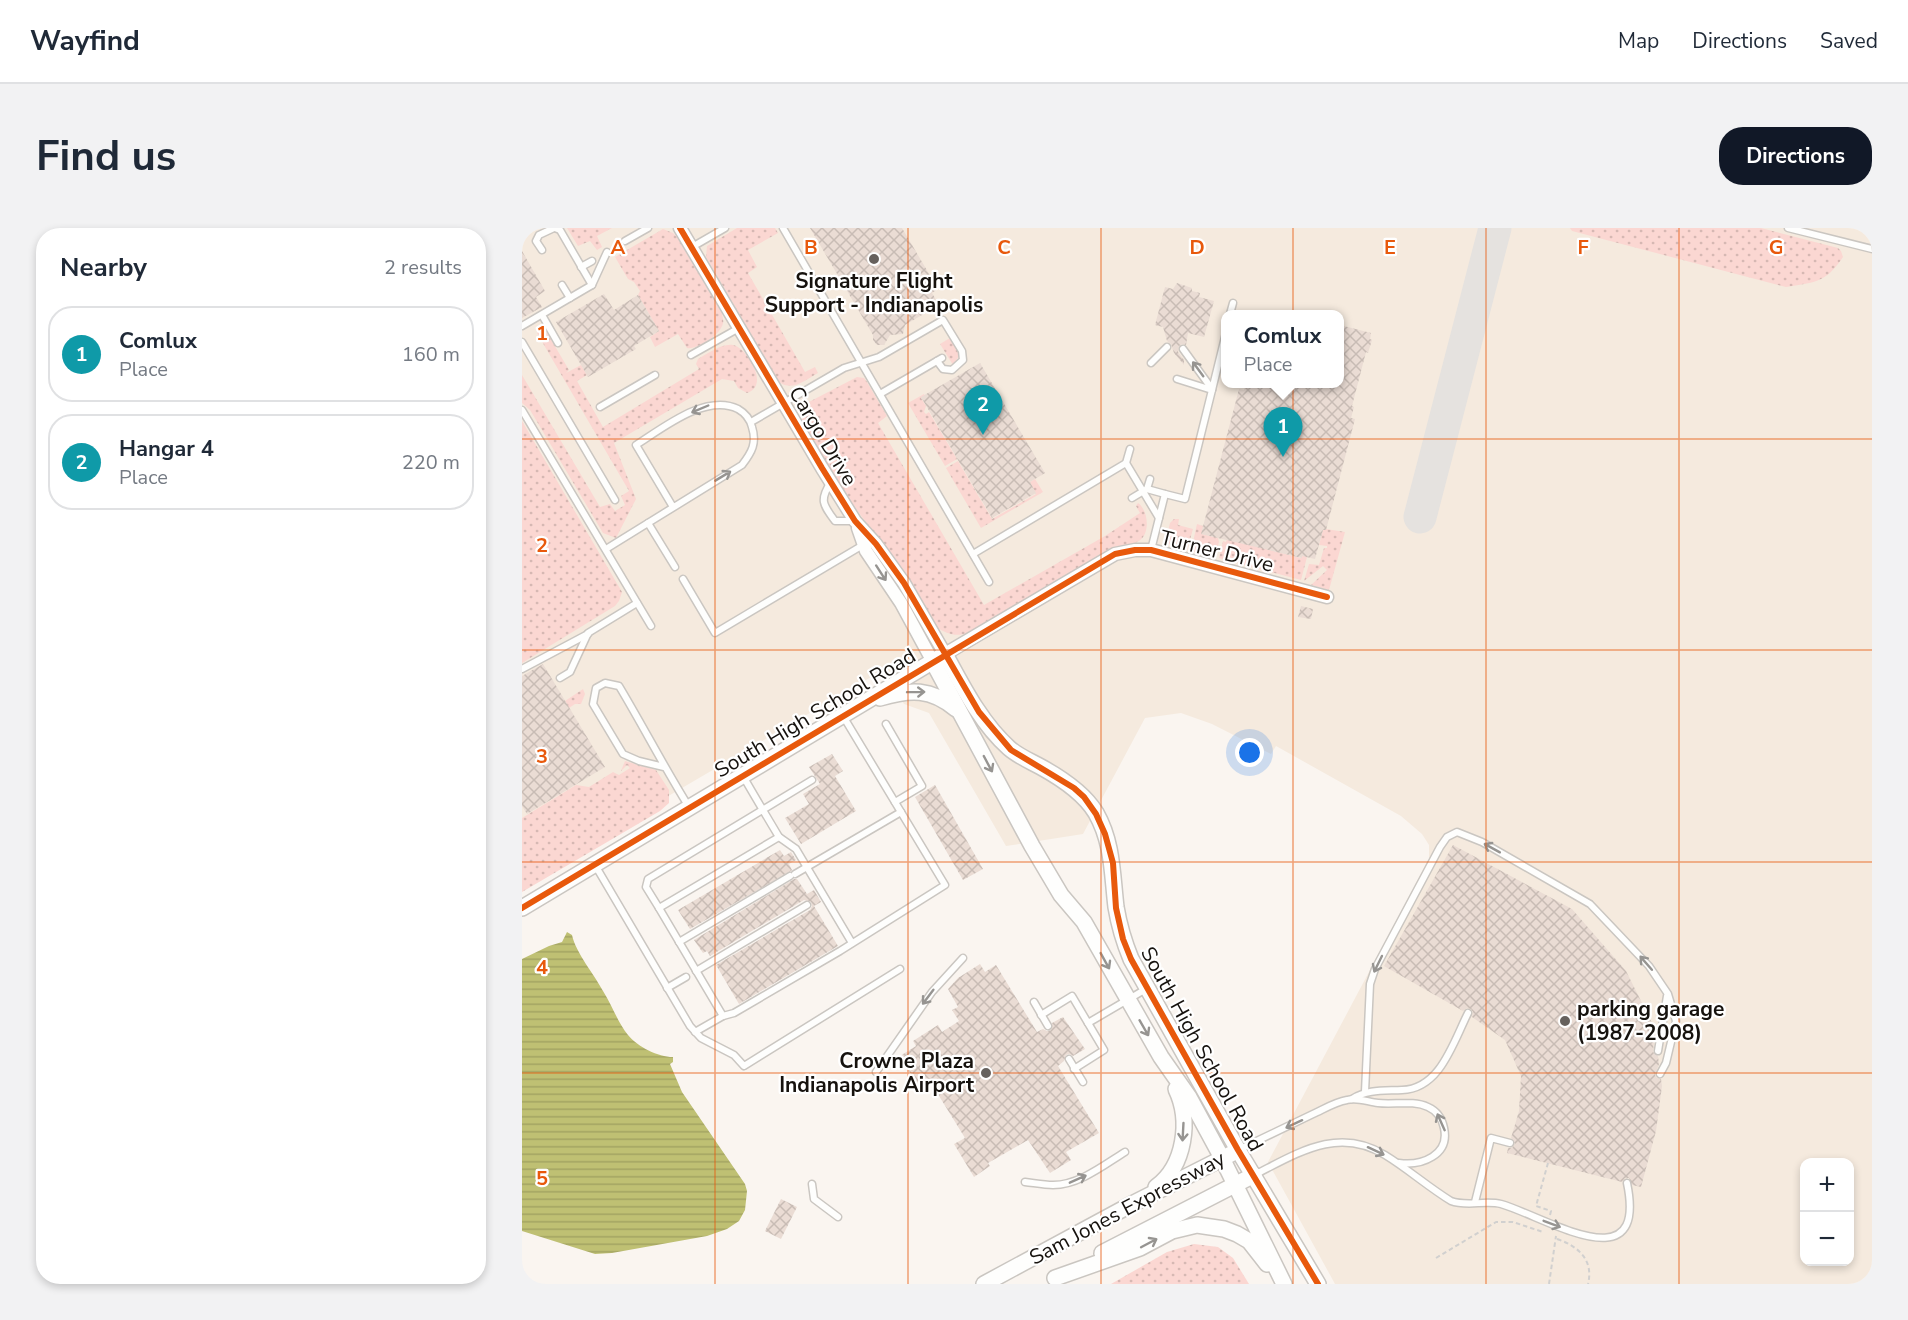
<!DOCTYPE html>
<meta charset="utf-8">
<style>
body{margin:0;font-family:"Nunito Sans",sans-serif;background:#f2f2f3;color:#1f2937}
.controls{position:absolute;right:18px;bottom:18px;display:grid;overflow:hidden;border-radius:12px;box-shadow:0 3px 9px #0003}
.controls button{width:54px;height:54px;display:grid;place-items:center;padding:0;border:0;border-bottom:2px solid #e0e1e3;background:#fff;color:#1f2937;font:30px sans-serif}
.you{position:absolute;left:728px;top:525px;width:21px;height:21px;margin:-15px;border:4px solid #fff;border-radius:50%;background:#1a73e8;box-shadow:0 0 0 9px #1a73e833}
.badge{display:grid;place-items:center;width:39px;height:39px;border-radius:50%;background:#111827;color:#fff;font-size:20px;font-weight:700}
.pin{position:absolute;translate:-50% -50px;filter:drop-shadow(0 2px 3px #0008)}
.pin::after{content:'';position:absolute;top:32px;width:21px;height:18px;background:inherit;clip-path:polygon(0 0,100% 0,50% 100%)}
.popup{position:absolute;left:699px;top:82px;width:123px;height:78px;box-sizing:border-box;display:grid;place-content:center;border-radius:12px;background:#fff;filter:drop-shadow(0 2px 4px #0005);font-size:20px;white-space:nowrap;color:#747a83}
.popup b{font-size:22px;color:#1f2937}
.popup::after{content:'';position:absolute;left:50%;top:100%;margin-left:-12px;border:12px solid transparent;border-top-color:#fff}
.list{margin:0;padding:0;list-style:none}
h2{display:flex;justify-content:space-between;align-items:center;height:78px;margin:0;padding:0 24px;font-size:26px}
h2 small{font-size:20px;font-weight:400;color:#747a83}
.list li{display:grid;grid-template-columns:39px 1fr auto;gap:18px;align-items:center;box-sizing:border-box;height:96px;margin:0 12px 12px;padding:0 12px;border:2px solid #e0e1e3;border-radius:24px}
.list b{display:block;font-size:22px;white-space:nowrap}
.list p{margin:0;font-size:20px;white-space:nowrap;color:#747a83}
.list em{font-size:20px;font-style:normal;color:#747a83}
.map{position:relative;flex:none;width:1350px;height:1056px;overflow:hidden;border-radius:24px}
header{display:flex;align-items:center;gap:36px;box-sizing:border-box;height:84px;padding:0 30px;background:#fff;border-bottom:2px solid #e0e1e3}
header strong{font-size:28px}
nav{display:flex;gap:33px;margin-inline-start:auto;font-size:21px}
.intro{display:flex;align-items:center;justify-content:space-between;box-sizing:border-box;height:144px;padding:0 36px}
h1{margin:0;font-size:42px}
.button{padding:15px 27px;border-radius:24px;background:#111827;color:#fff;font-size:21px;font-weight:700}
main{display:flex;gap:36px;padding:0 36px}
aside{flex:1;background:#fff;border-radius:24px;box-shadow:0 3px 9px #0003}
.map>svg:first-child{display:block}
</style>
<header>
<strong>Wayfind</strong>
<nav><a>Map</a><a>Directions</a><a>Saved</a></nav>
</header>
<div class="intro"><h1>Find us</h1><a class="button">Directions</a></div>
<main>
<aside>
<h2>Nearby<small>2 results</small></h2>
<ul class="list">
<li><span class="badge" style="background:#0f9aa8">1</span><div><b>Comlux</b><p>Place</p></div><em>160 m</em></li>
<li><span class="badge" style="background:#0f9aa8">2</span><div><b>Hangar 4</b><p>Place</p></div><em>220 m</em></li>
</ul>
</aside>
<div class="map">
<svg width="1350" height="1056" viewBox="0 0 1350 1056">
<defs>
<pattern id="green-dots" width="8" height="8" patternUnits="userSpaceOnUse" patternTransform="scale(1.5)"><rect width="8" height="8" fill="#fbd7d2"/><path d="M2 2h.1M6 6h.1" fill="none" stroke="#d6b8b3" stroke-width="1.8" stroke-linecap="round"/></pattern>
<pattern id="water-rules" width="6" height="5" patternUnits="userSpaceOnUse" patternTransform="scale(1.5)"><rect width="6" height="5" fill="#bfc073"/><path d="M0 2.5h6" fill="none" stroke="#a3a462"/></pattern>
<pattern id="building-cross-hatch" width="8" height="8" patternUnits="userSpaceOnUse" patternTransform="scale(1.5)"><rect width="8" height="8" fill="#eadcd4"/><path d="M0 0l8 8M0 8l8-8" fill="none" stroke="#c8bcb5"/></pattern>
</defs>
<rect width="100%" height="100%" fill="#faf5f0"/>
<path fill="#f5eade" fill-rule="evenodd" d="M 0,0 L 1350,0 L 1350,1056 L 813,1056 L 746,934 L 907,631 L 907,617 L 900,606 L 879,588 L 754,518 L 749,526 L 690,496 L 659,485 L 623,490 L 561,606 L 484,618 L 407,485 L 382,476 L 361,442 L 0,654 ZM 704,86 L 818,86 L 818,156 L 704,156 ZM 1282,934 L 1328,934 L 1328,1034 L 1282,1034 Z"/>
<g fill="url(#green-dots)">
<path d="M 45,0 L 90,0 L 75,8 L 80,19 L 75,22 L 68,13 L 56,18 Z"/>
<path d="M 215,0 L 253,0 L 256,5 L 226,22 L 235,39 L 226,45 L 283,144 L 293,139 L 296,145 C 283,152 271,164 257,154 L 184,29 L 185,18 Z"/>
<path d="M 1048,0 L 1239,0 L 1316,20 L 1319,23 L 1321,29 C 1303,56 1292,54 1264,59 L 1050,3 Z"/>
<path d="M 141,1 L 151,5 L 155,9 L 200,85 C 200,88 202,93 201,95 C 199,107 175,122 165,120 L 156,106 L 133,119 L 128,109 L 137,103 L 116,67 L 118,63 L 112,54 L 106,51 L 93,29 Z"/>
<path d="M 19,102 L 24,103 L 47,142 L 44,145 L 59,137 L 65,147 L 55,153 L 81,199 L 177,141 L 174,136 L 176,131 C 185,126 200,115 211,117 C 224,119 249,157 225,165 L 216,160 L 212,153 L 200,151 L 92,215 L 114,271 L 94,310 L 81,305 L 14,192 L 8,182 L 0,175 L 0,147 L 78,279 L 88,276 L 93,283 L 103,277 L 99,268 L 107,263 L 15,105 Z"/>
<path d="M 428,110 L 436,123 L 437,128 L 431,137 L 418,116 Z"/>
<path d="M 335,149 L 342,150 L 345,154 L 365,188 L 356,195 L 462,377 L 583,308 L 618,285 L 614,278 L 616,275 C 626,282 629,305 617,313 C 610,318 598,317 589,321 L 447,405 C 433,409 425,406 414,399 L 383,348 L 321,263 L 280,192 L 279,182 L 285,175 Z"/>
<path d="M 402,166 L 403,168 L 399,170 L 404,178 L 402,184 L 404,186 L 407,184 L 435,231 L 423,238 L 386,175 Z"/>
<path d="M 0,193 L 100,364 L 97,373 L 93,378 L 0,435 Z"/>
<path d="M 436,233 L 470,291 L 514,266 L 508,254 L 513,251 L 521,264 L 459,300 L 424,240 Z"/>
<path d="M 652,291 L 657,291 L 656,297 L 671,301 L 665,322 L 643,315 L 648,295 Z"/>
<path d="M 675,296 L 681,298 L 680,306 L 696,310 L 697,314 L 693,329 L 669,323 Z"/>
<path d="M 804,301 L 823,304 L 807,362 L 789,357 L 805,342 L 801,338 L 782,353 L 787,336 L 797,337 L 802,320 L 805,320 L 805,318 L 797,317 L 801,302 L 803,302 Z"/>
<path d="M 705,311 L 779,330 L 781,327 L 785,329 L 779,352 L 697,330 L 701,313 L 704,314 Z"/>
<path d="M 61,461 L 63,466 L 59,476 L 53,476 L 47,480 L 43,473 Z"/>
<path d="M 103,533 L 134,542 L 147,562 L 147,575 L 138,583 L 0,664 L 0,590 L 54,557 L 67,559 L 91,544 L 97,547 L 108,540 L 105,537 L 99,543 Z"/>
<path d="M 672,1016 L 696,1019 L 711,1030 L 727,1056 L 589,1056 L 645,1024 Z"/>
</g>
<path fill="url(#water-rules)" d="M 45,704 L 50,707 C 54,725 72,746 81,763 C 90,777 96,795 106,807 C 116,819 136,829 151,829 L 151,834 L 148,836 L 160,864 L 223,956 L 225,963 L 223,982 L 217,993 L 205,1001 L 185,1008 L 90,1025 L 73,1026 L 0,1003 L 0,731 L 27,718 L 40,714 Z"/>
<g fill="none" stroke-linecap="round" stroke-linejoin="round">
<path stroke="#e5e2df" stroke-width="33" d="M 898,289 L 973,0"/>
</g>
<g fill="url(#building-cross-hatch)">
<path d="M 288,0 L 380,0 L 416,61 L 410,65 L 417,77 L 383,97 L 381,106 L 368,107 L 362,117 L 355,117 L 351,112 L 351,107 Z"/>
<path d="M 0,23 L 23,63 L 14,69 L 20,79 L 0,90 Z"/>
<path d="M 655,55 L 670,60 L 670,63 L 678,65 L 677,69 L 692,73 L 682,109 L 666,105 L 664,117 L 660,116 L 657,118 L 656,124 L 662,132 L 662,137 L 652,125 L 649,116 L 645,113 L 641,99 L 633,97 L 643,59 L 651,61 Z"/>
<path d="M 82,66 L 92,82 L 116,67 L 137,103 L 112,118 L 114,121 L 66,149 L 34,94 Z"/>
<path d="M 818,97 L 849,105 L 848,111 L 850,112 L 846,125 L 844,124 L 830,178 L 832,179 L 829,190 L 833,191 L 804,302 L 801,302 L 793,331 L 780,328 L 780,330 L 679,306 L 717,161 L 722,162 L 723,156 L 818,156 Z"/>
<path d="M 458,135 L 523,245 L 508,254 L 514,265 L 470,290 L 399,169 Z"/>
<path d="M 779,378 L 791,381 L 789,391 L 776,389 Z"/>
<path d="M 21,436 L 83,539 L 5,586 L 0,578 L 0,448 Z"/>
<path d="M 310,526 L 321,543 L 313,548 L 334,583 L 279,616 L 263,590 L 287,576 L 281,566 L 298,556 L 287,539 Z"/>
<path d="M 413,557 L 461,641 L 441,652 L 393,569 Z"/>
<path d="M 931,617 L 1050,681 L 1104,743 L 1133,801 L 1131,824 L 1136,828 L 1137,836 L 1133,847 L 1135,850 L 1139,851 L 1140,858 L 1134,903 L 1119,959 L 1110,957 L 1107,950 L 1103,950 L 1100,954 L 985,925 L 986,920 L 990,920 L 993,916 L 989,910 L 997,883 L 999,848 L 983,812 L 950,789 L 951,784 L 949,781 L 945,780 L 941,783 L 862,738 Z"/>
<path d="M 258,622 L 262,628 L 269,624 L 274,632 L 267,636 L 270,642 L 269,643 L 168,701 L 156,682 Z"/>
<path d="M 272,651 L 275,651 L 285,666 L 292,662 L 299,674 L 292,678 L 316,718 L 217,776 L 194,737 L 288,682 L 290,678 L 289,674 L 282,672 L 188,728 L 185,723 L 181,725 L 172,712 Z"/>
<path d="M 458,736 L 463,744 L 474,737 L 515,804 L 521,801 L 525,803 L 529,802 L 530,795 L 541,789 L 563,821 L 551,828 L 547,826 L 544,827 L 542,833 L 536,838 L 577,905 L 544,924 L 549,932 L 528,945 L 506,912 L 466,935 L 468,938 L 452,949 L 432,916 L 443,910 L 409,855 L 395,863 L 390,855 L 393,853 L 378,828 L 394,818 L 391,813 L 416,797 L 420,804 L 437,793 L 430,782 L 436,779 L 426,761 L 436,750 Z"/>
<path d="M 259,971 L 275,979 L 259,1011 L 243,1003 Z"/>
</g>
<g fill="none" stroke-linecap="round" stroke-linejoin="round">
<defs>
<g id="service">
<path d="M 33,0 L 38,2 L 70,57"/>
<path d="M 261,0 L 467,354"/>
<path d="M 1266,0 L 1350,21"/>
<path d="M 103,13 L 126,0"/>
<path d="M 170,19 L 203,0"/>
<path d="M 20,22 L 14,13 L 17,7 L 32,0"/>
<path d="M 59,39 L 70,33"/>
<path d="M 40,57 L 48,70"/>
<path d="M 708,86 L 711,75"/>
<path d="M 20,87 L 36,115"/>
<path d="M 0,98 L 70,57 L 85,24"/>
<path d="M 0,114 L 93,272"/>
<path d="M 661,121 L 690,161"/>
<path d="M 169,127 L 217,100"/>
<path d="M 629,135 L 645,119"/>
<path d="M 690,162 L 704,105"/>
<path d="M 358,166 L 420,130"/>
<path d="M 78,179 L 133,147"/>
<path d="M 0,182 L 129,398"/>
<path d="M 229,194 L 322,140 L 357,129 L 421,92 L 440,123 L 441,132 L 430,142 L 421,141 L 415,133"/>
<path d="M 604,235 L 637,290"/>
<path d="M 309,254 C 297,272 301,277 313,293 L 333,293"/>
<path d="M 625,261 L 643,266"/>
<path d="M 610,270 L 625,261 L 628,251"/>
<path d="M 126,295 L 220,237 C 230,224 235,215 230,199 C 228,191 223,185 216,181 C 184,165 141,200 114,217 L 151,279"/>
<path d="M 84,321 L 126,295 L 153,339"/>
<path d="M 629,322 L 643,266 L 663,271 L 690,162 L 655,151"/>
<path d="M 451,326 L 604,235 L 608,221"/>
<path d="M 161,351 L 193,405 L 341,317"/>
<path d="M 0,441 L 66,406"/>
<path d="M 38,450 L 48,444 L 66,405 L 115,375"/>
<path d="M 364,496 L 400,558 L 373,574"/>
<path d="M 142,539 L 117,533 L 101,526 L 71,476 L 74,460 L 83,455 L 97,458 C 121,498 142,539 167,579"/>
<path d="M 221,548 C 233,569 245,589 257,609 L 137,680 L 124,659 L 126,651 L 290,552"/>
<path d="M 257,609 L 274,621 L 330,715"/>
<path d="M 73,637 L 168,798 L 179,810 L 212,827 L 222,838 L 378,741"/>
<path d="M 273,646 L 379,584"/>
<path d="M 137,680 L 201,788 L 212,785 L 318,723 L 423,657 L 321,488"/>
<path d="M 157,714 L 268,648"/>
<path d="M 174,743 L 285,677"/>
<path d="M 145,760 L 164,749"/>
<path d="M 512,774 L 526,798"/>
<path d="M 519,787 L 550,768 L 582,822 L 552,841"/>
<path d="M 566,795 L 624,761"/>
<path d="M 173,804 L 201,788"/>
<path d="M 1136,823 L 1145,768"/>
<path d="M 547,831 L 561,854"/>
<path d="M 354,844 L 410,764 L 441,730"/>
<path d="M 843,864 L 848,756 L 853,741 L 918,619 L 925,609 L 935,604 L 960,614 L 1068,676 L 1127,738 L 1146,766 L 1154,793 L 1144,835 L 1138,846"/>
<path d="M 830,871 C 846,861 862,863 880,862 C 918,861 931,815 946,785"/>
<path d="M 716,922 C 741,910 766,898 791,886 C 802,881 813,874 825,872 C 835,869 846,874 856,875 C 872,877 891,872 906,879 C 915,883 920,890 922,900 C 928,927 900,938 877,935"/>
<path d="M 732,947 C 776,925 816,898 863,927 C 886,941 906,959 929,973 C 945,979 963,972 979,976 C 1024,989 1126,1056 1105,955"/>
<path d="M 503,954 C 512,955 522,957 531,957 C 557,957 582,937 603,924"/>
<path d="M 290,956 L 292,971 L 316,989"/>
<path d="M 953,974 L 969,910 L 988,915"/>
</g>
<g id="minor">
<path d="M 158,0 L 300,240 L 333,293 L 354,316 L 382,355 L 423,426 L 593,326 L 613,322 L 629,322 L 805,369"/>
<path d="M 336,300 L 344,323 L 379,375 L 411,434"/>
</g>
<g id="tertiary">
<path d="M 411,434 L 510,618 L 539,667 L 562,694 L 639,829 L 667,869 L 700,930 L 762,1056"/>
<path d="M 358,470 C 388,461 409,460 434,481"/>
<path d="M 0,680 L 423,426 C 441,459 459,495 487,520 C 496,528 508,533 519,539 C 539,550 562,565 574,585 C 591,615 590,646 594,679 C 597,697 602,714 609,731 L 716,922 L 796,1056"/>
<path d="M 634,959 C 663,938 669,892 654,861"/>
<path d="M 580,1025 L 732,947"/>
<path d="M 533,1050 L 618,1020 L 650,1003 L 675,997 L 702,1001 L 715,1006 L 727,1013 L 745,1036"/>
<path d="M 462,1056 L 612,975 L 709,926"/>
</g>
</defs>
<use href="#service" stroke="#cac6c1" stroke-width="9"/>
<use href="#minor" stroke="#cac6c1" stroke-width="15"/>
<use href="#tertiary" stroke="#cac6c1" stroke-width="18"/>
<g stroke="#d1d0cf" stroke-width="2" stroke-dasharray="4.5 3" stroke-linecap="butt">
<path d="M 1026,935 L 1014,978 L 1029,983 L 1028,987"/>
<path d="M 1035,1011 C 1056,1018 1072,1032 1066,1056"/>
<path d="M 914,1030 L 974,994 L 991,994 L 1021,1004"/>
<path d="M 1027,1056 L 1034,1008"/>
</g>
<use href="#service" stroke="#fefefd" stroke-width="6"/>
<use href="#minor" stroke="#fefefd" stroke-width="12"/>
<use href="#tertiary" stroke="#fefefd" stroke-width="15"/>
<defs>
<g id="cycleway">
<path d="M 158,0 L 300,240 L 333,293 L 354,316 L 382,355 L 457,484 L 489,522 L 552,560 L 562,569 L 574,586 L 583,606 L 591,635 L 594,680 L 601,711 L 609,731 L 716,922 L 796,1056"/>
<path d="M 0,680 L 593,326 L 613,322 L 629,322 L 805,369"/>
</g>
</defs>
<use href="#cycleway" stroke="#fff" stroke-width="10"/>
<use href="#cycleway" stroke="#e8590c" stroke-width="6"/>
</g>
<defs><path id="oneway-shaft" d="M-6 0H5M1.5-3L5.5 0L1.5 3" fill="none" stroke-width="1.6" stroke-linecap="round" stroke-linejoin="round" transform="scale(1.5)"/></defs>
<g stroke="#969491">
<use href="#oneway-shaft" transform="translate(676 141) rotate(-126)"/>
<use href="#oneway-shaft" transform="translate(178 181) rotate(157)"/>
<use href="#oneway-shaft" transform="translate(201 248) rotate(-31)"/>
<use href="#oneway-shaft" transform="translate(359 345) rotate(57)"/>
<use href="#oneway-shaft" transform="translate(394 464) rotate(-1)"/>
<use href="#oneway-shaft" transform="translate(466 536) rotate(62)"/>
<use href="#oneway-shaft" transform="translate(970 620) rotate(-151)"/>
<use href="#oneway-shaft" transform="translate(583 733) rotate(61)"/>
<use href="#oneway-shaft" transform="translate(1124 735) rotate(-131)"/>
<use href="#oneway-shaft" transform="translate(856 736) rotate(116)"/>
<use href="#oneway-shaft" transform="translate(406 769) rotate(127)"/>
<use href="#oneway-shaft" transform="translate(622 800) rotate(60)"/>
<use href="#oneway-shaft" transform="translate(919 894) rotate(-114)"/>
<use href="#oneway-shaft" transform="translate(772 896) rotate(155)"/>
<use href="#oneway-shaft" transform="translate(661 904) rotate(93)"/>
<use href="#oneway-shaft" transform="translate(854 923) rotate(25)"/>
<use href="#oneway-shaft" transform="translate(556 951) rotate(-24)"/>
<use href="#oneway-shaft" transform="translate(1030 996) rotate(21)"/>
<use href="#oneway-shaft" transform="translate(627 1015) rotate(-28)"/>
</g>
<path fill="none" stroke="#e8590c" stroke-width="1.5" stroke-opacity="0.55" d="M 193,0 L 193,1056M 386,0 L 386,1056M 579,0 L 579,1056M 771,0 L 771,1056M 964,0 L 964,1056M 1157,0 L 1157,1056M 0,211 L 1350,211M 0,422 L 1350,422M 0,634 L 1350,634M 0,845 L 1350,845"/>
<g fill="#66615d" stroke="#fff" stroke-width="2">
<circle cx="352" cy="31" r="6"/>
<circle cx="1043" cy="793" r="6"/>
<circle cx="464" cy="845" r="6"/>
</g>
<g text-anchor="middle" stroke-width="4.5" stroke-linejoin="round" paint-order="stroke">
<g font-size="21" font-weight="bold" fill="#16120e" stroke="#fff">
<text x="352" y="60">Signature Flight<tspan x="352" dy="24">Support - Indianapolis</tspan></text>
<text x="1055" y="788" text-anchor="start">parking garage<tspan x="1055" dy="24">(1987-2008)</tspan></text>
<text x="452" y="840" text-anchor="end">Crowne Plaza<tspan x="452" dy="24">Indianapolis Airport</tspan></text>
</g>
<g font-size="21" fill="#16120e" stroke="#fff">
<text transform="translate(301 208) rotate(59)" y="7">Cargo Drive</text>
<text transform="translate(695 323) rotate(14)" y="7">Turner Drive</text>
<text transform="translate(293 485) rotate(-31)" y="7">South High School Road</text>
<text transform="translate(680 821) rotate(61)" y="7">South High School Road</text>
<text transform="translate(605 980) rotate(-28)" y="7">Sam Jones Expressway</text>
</g>
</g>
<g font-size="20" text-anchor="middle" font-weight="bold" fill="#e8590c" stroke="#fff" stroke-width="4.5" stroke-linejoin="round" paint-order="stroke">
<text x="96" y="26">A</text>
<text x="289" y="26">B</text>
<text x="482" y="26">C</text>
<text x="675" y="26">D</text>
<text x="868" y="26">E</text>
<text x="1061" y="26">F</text>
<text x="1254" y="26">G</text>
<text x="20" y="112">1</text>
<text x="20" y="324">2</text>
<text x="20" y="535">3</text>
<text x="20" y="746">4</text>
<text x="20" y="957">5</text>
</g>
</svg>
<div class="controls">
<button>+</button>
<button>−</button>
</div>
<div class="you"></div>
<div class="pin badge" style="left:761px;top:229px;background:#0f9aa8">1</div>
<div class="popup"><b>Comlux</b>Place</div>
<div class="pin badge" style="left:461px;top:207px;background:#0f9aa8">2</div>
</div>
</main>
